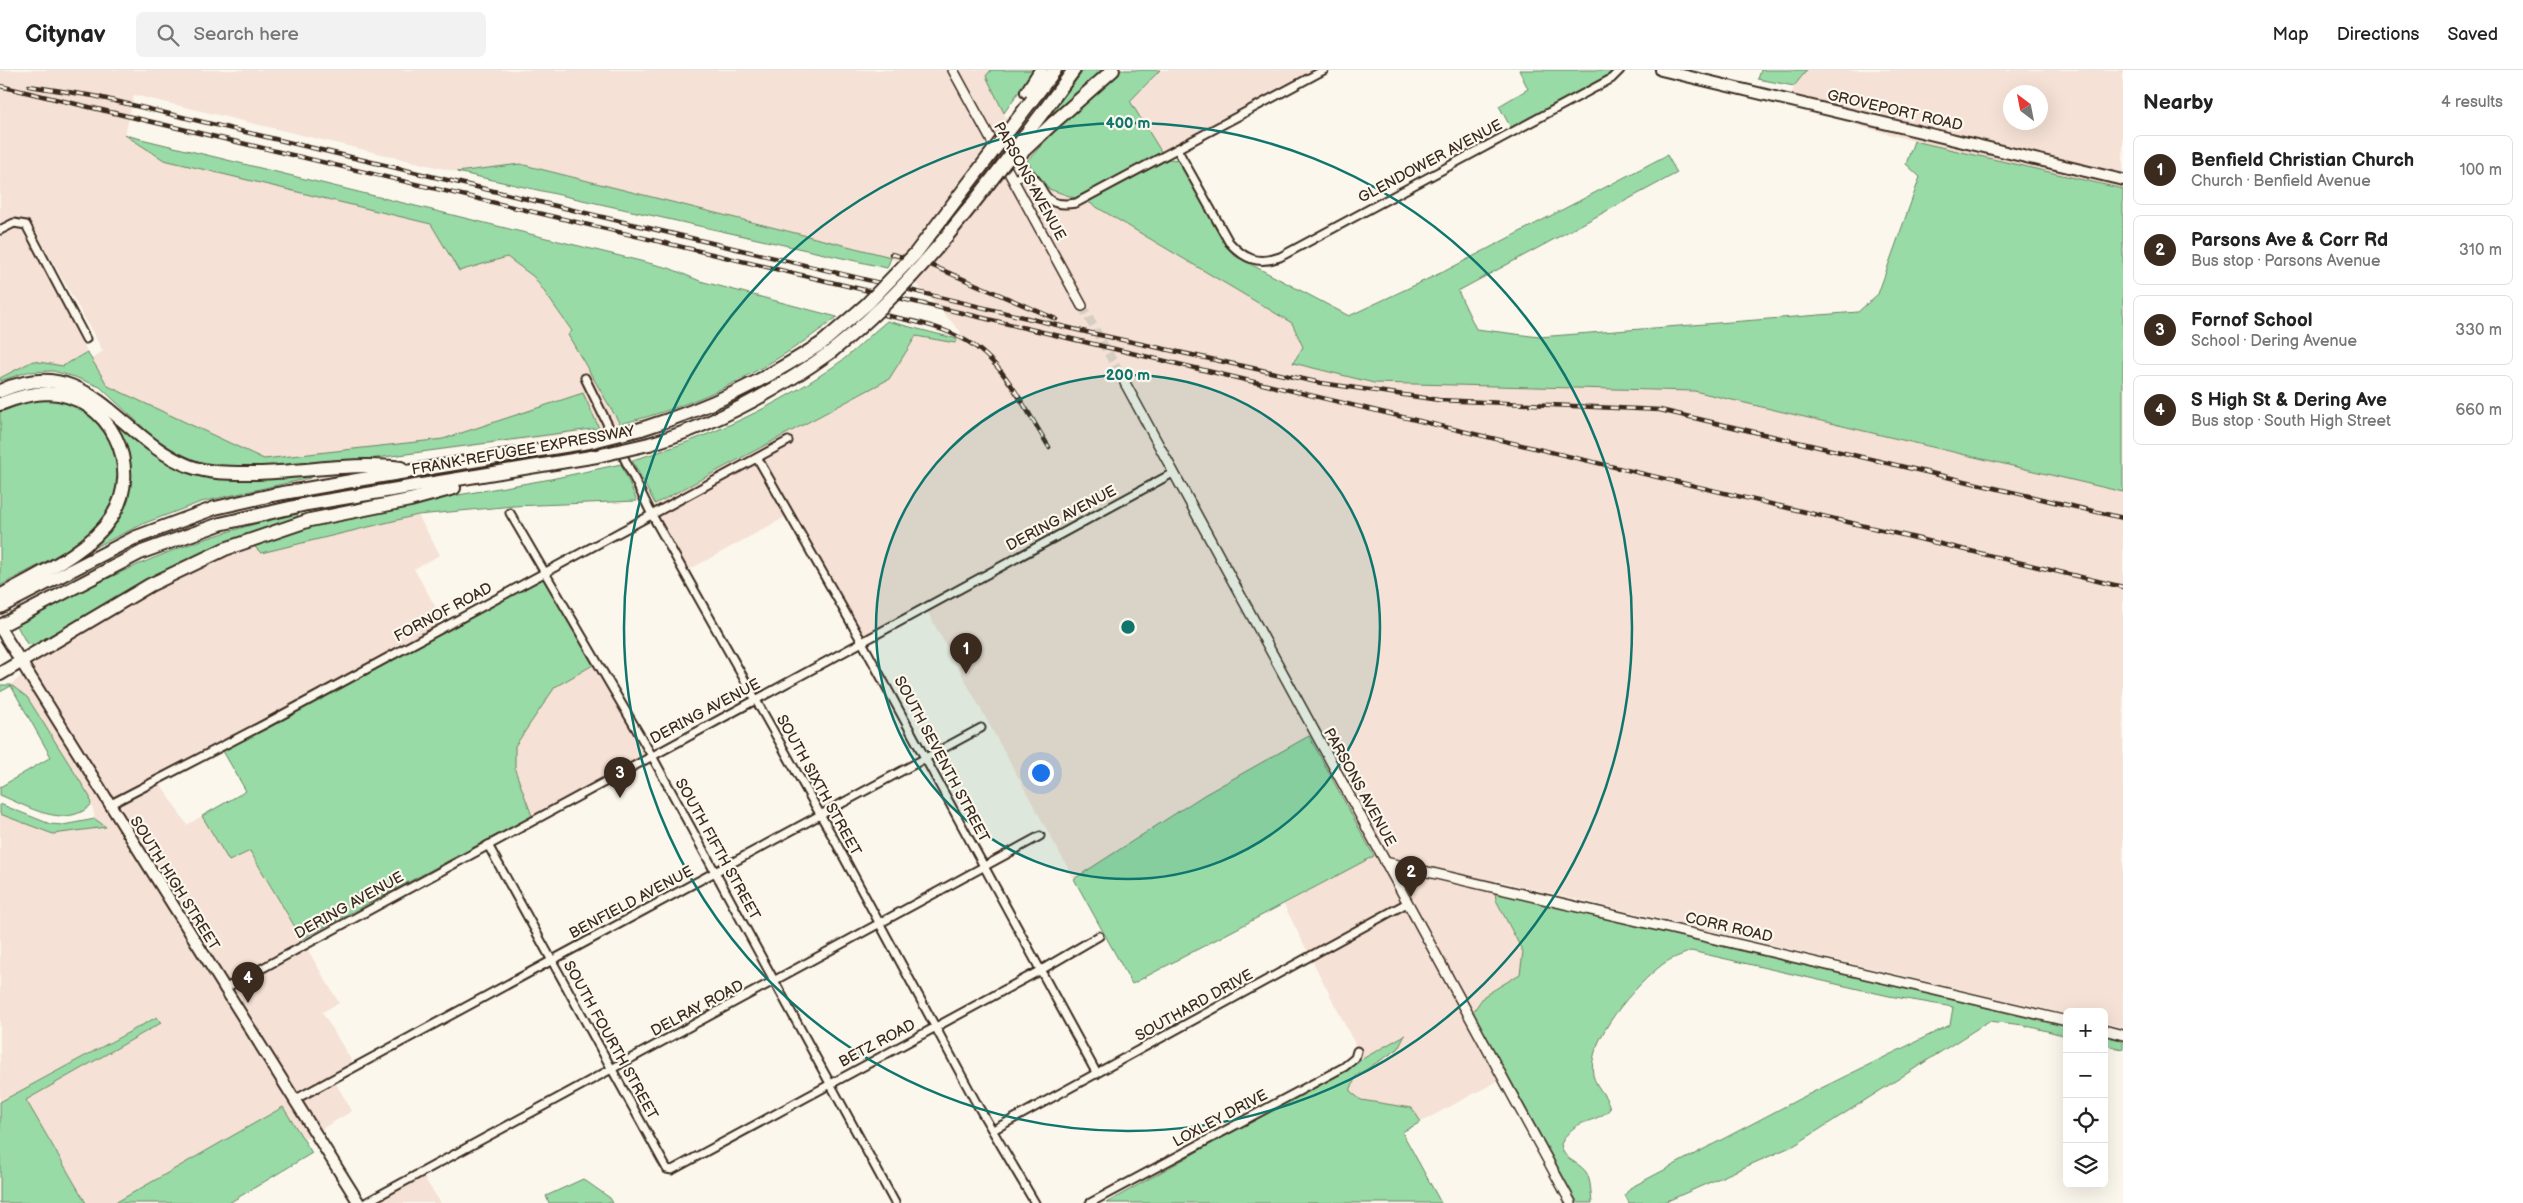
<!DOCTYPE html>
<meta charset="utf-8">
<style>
body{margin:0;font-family:"Balsamiq Sans",sans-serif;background:#f2f2f2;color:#222}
.controls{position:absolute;right:15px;bottom:15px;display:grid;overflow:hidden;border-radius:8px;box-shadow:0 5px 20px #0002}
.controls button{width:45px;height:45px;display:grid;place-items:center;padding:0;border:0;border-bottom:1px solid #e0e0e0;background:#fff;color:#222;font:25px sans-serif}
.compass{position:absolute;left:2003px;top:15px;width:45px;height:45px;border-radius:50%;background:#fff;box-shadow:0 5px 20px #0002;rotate:328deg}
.you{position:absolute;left:1040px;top:702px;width:18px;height:18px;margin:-12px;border:4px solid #fff;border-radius:50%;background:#1a73e8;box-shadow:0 0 0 8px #1a73e833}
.badge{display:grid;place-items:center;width:32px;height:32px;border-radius:50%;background:#3b2a1e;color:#fff;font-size:16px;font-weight:700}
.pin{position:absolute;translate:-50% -41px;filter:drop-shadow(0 1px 2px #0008)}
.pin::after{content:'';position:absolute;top:26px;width:18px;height:15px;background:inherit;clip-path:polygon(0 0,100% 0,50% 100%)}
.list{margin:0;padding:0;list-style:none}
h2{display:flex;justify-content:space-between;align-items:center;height:65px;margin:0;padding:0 20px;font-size:21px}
h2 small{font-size:16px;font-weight:400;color:#767676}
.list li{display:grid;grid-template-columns:32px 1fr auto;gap:15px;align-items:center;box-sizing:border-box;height:70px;margin:0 10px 10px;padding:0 10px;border:1px solid #e0e0e0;border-radius:8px}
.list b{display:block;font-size:19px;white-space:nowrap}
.list p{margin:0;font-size:16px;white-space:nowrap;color:#767676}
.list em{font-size:16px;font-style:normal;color:#767676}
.icon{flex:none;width:28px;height:28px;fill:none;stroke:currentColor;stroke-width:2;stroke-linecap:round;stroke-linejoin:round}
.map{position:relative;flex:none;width:2123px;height:1133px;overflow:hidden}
header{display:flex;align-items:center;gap:30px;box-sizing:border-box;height:70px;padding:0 25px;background:#fff;border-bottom:1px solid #e0e0e0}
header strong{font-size:24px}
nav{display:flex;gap:28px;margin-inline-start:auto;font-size:18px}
.search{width:350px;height:45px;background:#f2f2f2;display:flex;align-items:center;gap:12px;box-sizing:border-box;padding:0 18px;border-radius:8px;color:#767676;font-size:19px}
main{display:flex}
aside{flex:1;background:#fff}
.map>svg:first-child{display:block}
</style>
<header>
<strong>Citynav</strong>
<div class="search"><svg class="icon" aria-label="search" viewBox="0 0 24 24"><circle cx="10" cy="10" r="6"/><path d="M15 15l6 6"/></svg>Search here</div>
<nav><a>Map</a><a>Directions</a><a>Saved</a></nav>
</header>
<main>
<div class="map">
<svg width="2123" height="1133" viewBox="0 0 2123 1133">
<rect width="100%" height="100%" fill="#fbf7ec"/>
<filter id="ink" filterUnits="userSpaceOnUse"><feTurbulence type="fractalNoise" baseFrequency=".02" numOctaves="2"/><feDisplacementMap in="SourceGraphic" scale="10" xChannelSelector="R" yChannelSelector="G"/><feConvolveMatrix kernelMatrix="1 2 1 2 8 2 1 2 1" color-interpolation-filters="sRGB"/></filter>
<g filter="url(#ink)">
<g fill="#f5e1d5" fill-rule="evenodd">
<path d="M 0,0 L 991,0 L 986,6 L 1027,91 L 1049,119 L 1088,132 L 1292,253 L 1303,277 L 1293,293 L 1374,313 L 1694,321 L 2123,422 L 2123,957 L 2104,953 L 2104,942 L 2067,942 L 2067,944 L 1495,810 L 1496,831 L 1523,882 L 1520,904 L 1484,926 L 1473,942 L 1509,1005 L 1421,1052 L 1412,1038 L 1361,1030 L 1350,1021 L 1356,1006 L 1398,979 L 1405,966 L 1363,990 L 1284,835 L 1385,779 L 1320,660 L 1204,725 L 1074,809 L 926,539 L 863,572 L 791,444 L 683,503 L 647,439 L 889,309 L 916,266 L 955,273 L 961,262 L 891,187 L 520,94 L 457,102 L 134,25 L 125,65 L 164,90 L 431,154 L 460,201 L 507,187 L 534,207 L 572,262 L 568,265 L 620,354 L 555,366 L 369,389 L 202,393 L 100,317 L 86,293 L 103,281 L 35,160 L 87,282 L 63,296 L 33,291 L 0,308 Z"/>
<path d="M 1160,0 L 1314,0 L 1162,83 L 1130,31 Z"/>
<path d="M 1807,0 L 2123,0 L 2123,119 L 1914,71 L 1789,36 L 1794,16 ZM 2010,22 L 2040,22 L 2040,52 L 2010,52 Z"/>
<path d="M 418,445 L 440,485 L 414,499 L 448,559 L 160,713 L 187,755 L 202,746 L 229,791 L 249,780 L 339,933 L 322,942 L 354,995 L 332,1007 L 352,1041 L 303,1070 L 283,1037 L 115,1133 L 86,1133 L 26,1030 L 160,954 L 156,947 L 0,1032 L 0,744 L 53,764 L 106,757 L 95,749 L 90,727 L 27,627 L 11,615 L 60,571 L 169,511 L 251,473 L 261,483 Z"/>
<path d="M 593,595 L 644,684 L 532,746 L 515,700 L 515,676 L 555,617 Z"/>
<path d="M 421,1103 L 441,1133 L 365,1133 Z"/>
</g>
<g fill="#98dba6" stroke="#6a8262">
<path d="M 991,0 L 1034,0 L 1004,43 L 986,6 Z"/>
<path d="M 1084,0 L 1104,0 L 1055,44 L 1053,41 Z"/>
<path d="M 1120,0 L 1160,0 L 1130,31 L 1162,83 L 1075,128 L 1049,119 L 1027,91 L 1078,36 Z"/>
<path d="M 1519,0 L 1612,0 L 1610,4 L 1511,58 L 1499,36 L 1528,19 Z"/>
<path d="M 1761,0 L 1807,0 L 1794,16 L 1758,9 Z"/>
<path d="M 125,65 L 669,198 L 700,211 L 837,247 C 772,298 700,335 620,354 L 568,265 L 572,261 L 534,207 L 507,187 L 459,201 L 431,154 L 164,90 Z"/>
<path d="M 1914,71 L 2123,119 L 2123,422 L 1694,321 L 1374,313 L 1293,293 L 1303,277 L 1292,253 L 1088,132 L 1169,89 L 1179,90 L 1218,163 L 1235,186 L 1349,246 L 1447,200 L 1667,85 L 1677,103 L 1458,221 L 1476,259 L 1539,267 L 1858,242 L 1878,224 L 1920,107 L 1906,94 Z"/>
<path d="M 520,94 L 891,187 L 891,188 L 887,198 L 457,102 Z"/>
<path d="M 887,251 L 957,269 L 955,273 L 916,266 L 889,309 L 655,434 L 632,390 C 707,369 781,335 844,289 C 859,277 872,263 887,251 Z"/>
<path d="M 87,282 L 108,316 L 264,389 L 443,369 L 583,323 L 599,358 L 369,389 L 232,398 L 202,393 L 163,376 L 100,317 L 75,307 L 53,301 L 27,302 L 0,311 L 0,308 L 33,291 L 63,296 Z"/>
<path d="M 40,328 C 54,330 72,330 84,339 C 120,365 133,417 101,453 C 77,479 31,498 0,516 L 0,342 Z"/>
<path d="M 111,349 L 164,390 L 195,403 L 310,404 L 310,408 L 201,432 L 145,453 L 85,482 C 96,468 115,453 123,438 C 139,406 126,378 111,349 Z"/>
<path d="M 621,394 L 637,431 L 513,436 L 418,445 L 261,483 L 251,473 L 310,453 L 412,433 L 551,409 Z"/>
<path d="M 297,444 L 298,449 L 143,514 L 33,575 L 27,574 L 17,556 C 111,503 190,467 297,444 Z"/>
<path d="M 544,508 L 593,595 L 555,617 L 515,676 L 515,700 L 532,746 L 302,869 L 250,781 L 229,791 L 202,746 L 246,721 L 223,681 Z"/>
<path d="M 0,615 L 11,615 L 27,627 L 90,727 L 91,735 C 65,760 27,736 0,725 L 0,717 L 51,687 L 11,616 L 0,622 Z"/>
<path d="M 1309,666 L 1374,786 L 1132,914 L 1074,809 L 1204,725 Z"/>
<path d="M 0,734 L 50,754 L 63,755 L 95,749 L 106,757 L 53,764 L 0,744 Z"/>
<path d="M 1495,821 L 2067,957 L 2067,966 L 2023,955 L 1989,951 L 1795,1075 L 1665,1132 L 1629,1133 L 1625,1125 L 1630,1118 L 1801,1028 L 1950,955 L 1953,937 L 1889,926 L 1691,881 C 1682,885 1671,888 1663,894 C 1637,914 1586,969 1593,1005 C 1596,1018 1608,1026 1610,1039 C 1593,1056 1575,1046 1561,1074 C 1563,1091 1577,1090 1586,1102 C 1591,1110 1591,1124 1592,1133 L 1578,1133 L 1473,942 L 1484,926 L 1520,904 L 1523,882 L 1496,830 Z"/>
<path d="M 157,947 L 161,953 L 26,1030 L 86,1133 L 0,1133 L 0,1032 Z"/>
<path d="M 1405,965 L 1398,979 L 1356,1006 L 1350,1021 L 1361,1030 L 1412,1038 L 1421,1052 L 1402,1062 L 1441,1133 L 1106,1133 Z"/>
<path d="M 2104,965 L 2123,970 L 2123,979 L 2104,975 Z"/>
<path d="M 283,1037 L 312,1083 L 229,1133 L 115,1133 Z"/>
<path d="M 583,1109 L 610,1128 L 613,1133 L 549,1133 L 546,1126 Z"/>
</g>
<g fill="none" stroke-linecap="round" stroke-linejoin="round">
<path stroke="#d5cec3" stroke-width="9" stroke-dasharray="9 4.5" stroke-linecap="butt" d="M 1082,236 L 1125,313"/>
<defs>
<g id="minor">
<path d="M 1177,79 L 1229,172 C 1244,189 1258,195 1280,187 L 1611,9 L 1620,0"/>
<path d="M 1014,109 L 1028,103 C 1048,115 1037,139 1076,133 L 1324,0"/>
<path d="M 0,160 L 14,153 L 26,155 L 86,269"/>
<path d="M 585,308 L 652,445 L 834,769 L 978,1036 L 1035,1133"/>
<path d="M 758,389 L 862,572 L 1097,1004"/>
<path d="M 510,443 L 652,686 L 895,1133"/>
<path d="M 109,735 L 265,654 L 788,371"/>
<path d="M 488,775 L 667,1099 L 672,1100 L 1041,900 L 1099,866"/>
<path d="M 224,919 L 1173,403"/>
<path d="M 294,1030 L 981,658"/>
<path d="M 993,1060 L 1407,833"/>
<path d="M 365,1133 L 1040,766"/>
<path d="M 1090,1133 L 1344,997 L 1355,988 L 1357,981"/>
</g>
<g id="tertiary">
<path d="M 953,0 L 1082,236"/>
<path d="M 1125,313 L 1571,1133"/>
<path d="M 1385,792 L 2067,951"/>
<path d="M 2104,960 L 2123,965"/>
</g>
<g id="primary">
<path d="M 1661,0 L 2123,110"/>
<path d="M 0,558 L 359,1133"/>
</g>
<g id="motorway">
<path d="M 1027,22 L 1041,0"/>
<path d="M 1032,30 L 1055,0"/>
<path d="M 1043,42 L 1074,0"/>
<path d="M 1052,54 L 1113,0"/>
<path d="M 0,321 C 89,281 119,369 189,396 C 211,404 233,403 257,403 C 304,402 354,392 401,398"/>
<path d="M 0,334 C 15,328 31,323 48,323 C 110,325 145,398 111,448 C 88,483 36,505 0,526"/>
<path d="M 641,359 C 711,337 760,313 822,273"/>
<path d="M 649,374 C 715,355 776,321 832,281"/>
<path d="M 0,537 L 134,468 L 215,438 L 272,425 L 357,410 L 589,372"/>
<path d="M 0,556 L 142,482 L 220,454 L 307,434 L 597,386"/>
<path d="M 0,604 L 150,515 L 225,479 L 310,450 L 410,430 L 454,418"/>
</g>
</defs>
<use href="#minor" stroke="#3b2a1e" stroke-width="11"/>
<use href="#tertiary" stroke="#3b2a1e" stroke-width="12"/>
<use href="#primary" stroke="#3b2a1e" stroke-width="14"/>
<use href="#motorway" stroke="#3b2a1e" stroke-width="16"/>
<use href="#minor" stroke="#fbf7ec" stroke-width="7"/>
<use href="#tertiary" stroke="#fbf7ec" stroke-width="9"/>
<use href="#primary" stroke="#fbf7ec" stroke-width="10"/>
<use href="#motorway" stroke="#fbf7ec" stroke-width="12"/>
<defs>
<g id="rail">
<path d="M 0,16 L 2123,517"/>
<path d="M 29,16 L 94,26 L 1086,262 L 1321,313 L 1439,330 L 1660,340 L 2123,448"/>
<path d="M 891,184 L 926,193 L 1056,249"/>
<path d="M 880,244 C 906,250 933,254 957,266 C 1002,286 1024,337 1049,377"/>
</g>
</defs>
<use href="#rail" stroke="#3b2a1e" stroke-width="4.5"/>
<use href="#rail" stroke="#fbf7ec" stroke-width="2.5" stroke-dasharray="8" stroke-linecap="butt"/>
<defs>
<g id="motorway-bridge">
<path d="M 1016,88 L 1052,54"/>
<path d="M 822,273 L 867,234 L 915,184 L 1032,30"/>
<path d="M 832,281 C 918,212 977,129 1043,42"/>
<path d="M 589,372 L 641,359"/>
<path d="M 597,386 L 649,374"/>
</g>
</defs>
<use href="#motorway-bridge" stroke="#3b2a1e" stroke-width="16" stroke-linecap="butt"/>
<use href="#motorway-bridge" stroke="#fbf7ec" stroke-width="12"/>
</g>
</g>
<circle cx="1128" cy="557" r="252" fill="#0f766e" fill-opacity=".12"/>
<g fill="none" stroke="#0f766e" stroke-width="2.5">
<circle cx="1128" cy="557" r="252"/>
<circle cx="1128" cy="557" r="504"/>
</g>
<g text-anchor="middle" stroke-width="4.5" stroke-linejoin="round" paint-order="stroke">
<g font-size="15" fill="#3b2a1e" stroke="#fbf7ec">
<text transform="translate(1895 40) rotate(13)" y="5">GROVEPORT ROAD</text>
<text transform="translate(1430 91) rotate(-28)" y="5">GLENDOWER AVENUE</text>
<text transform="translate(1030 111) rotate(61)" y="5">PARSONS AVENUE</text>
<text transform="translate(523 380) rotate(-10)" y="5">FRANK-REFUGEE EXPRESSWAY</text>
<text transform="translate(1061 448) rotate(-28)" y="5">DERING AVENUE</text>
<text transform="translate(443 542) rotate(-28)" y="5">FORNOF ROAD</text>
<text transform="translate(705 641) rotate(-28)" y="5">DERING AVENUE</text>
<text transform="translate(942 689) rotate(62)" y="5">SOUTH SEVENTH STREET</text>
<text transform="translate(819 715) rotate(61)" y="5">SOUTH SIXTH STREET</text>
<text transform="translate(1360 717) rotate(61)" y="5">PARSONS AVENUE</text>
<text transform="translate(718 779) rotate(61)" y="5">SOUTH FIFTH STREET</text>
<text transform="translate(175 813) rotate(58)" y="5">SOUTH HIGH STREET</text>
<text transform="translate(631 832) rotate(-28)" y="5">BENFIELD AVENUE</text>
<text transform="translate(349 835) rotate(-29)" y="5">DERING AVENUE</text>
<text transform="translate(1729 857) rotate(13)" y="5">CORR ROAD</text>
<text transform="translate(1194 935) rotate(-29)" y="5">SOUTHARD DRIVE</text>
<text transform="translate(697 938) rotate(-28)" y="5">DELRAY ROAD</text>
<text transform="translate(611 970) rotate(61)" y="5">SOUTH FOURTH STREET</text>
<text transform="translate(877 973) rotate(-28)" y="5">BETZ ROAD</text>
<text transform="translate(1220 1048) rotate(-28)" y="5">LOXLEY DRIVE</text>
</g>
</g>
<circle cx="1128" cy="557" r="8" fill="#0f766e" stroke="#fbf7ec" stroke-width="2.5"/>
<g font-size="15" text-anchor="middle" font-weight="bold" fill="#0f766e" stroke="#fbf7ec" stroke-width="4.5" stroke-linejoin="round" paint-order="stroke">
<text x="1128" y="58">400 m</text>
<text x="1128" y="310">200 m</text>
</g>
</svg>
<div class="controls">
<button>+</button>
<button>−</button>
<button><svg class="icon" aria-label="locate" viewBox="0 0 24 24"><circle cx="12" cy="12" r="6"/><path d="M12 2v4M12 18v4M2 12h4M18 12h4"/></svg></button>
<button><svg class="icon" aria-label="layers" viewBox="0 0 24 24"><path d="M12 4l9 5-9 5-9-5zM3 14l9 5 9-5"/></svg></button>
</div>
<svg class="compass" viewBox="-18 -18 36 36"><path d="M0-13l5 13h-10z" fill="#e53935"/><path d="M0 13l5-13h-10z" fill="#767676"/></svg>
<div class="you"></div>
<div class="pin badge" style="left:966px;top:604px">1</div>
<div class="pin badge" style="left:1411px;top:827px">2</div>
<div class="pin badge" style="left:620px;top:728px">3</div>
<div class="pin badge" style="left:248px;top:933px">4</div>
</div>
<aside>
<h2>Nearby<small>4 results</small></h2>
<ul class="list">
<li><span class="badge">1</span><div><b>Benfield Christian Church</b><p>Church · Benfield Avenue</p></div><em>100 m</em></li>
<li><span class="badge">2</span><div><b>Parsons Ave &amp; Corr Rd</b><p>Bus stop · Parsons Avenue</p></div><em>310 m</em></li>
<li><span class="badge">3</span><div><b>Fornof School</b><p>School · Dering Avenue</p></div><em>330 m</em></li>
<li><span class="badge">4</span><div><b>S High St &amp; Dering Ave</b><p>Bus stop · South High Street</p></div><em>660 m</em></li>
</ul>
</aside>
</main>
